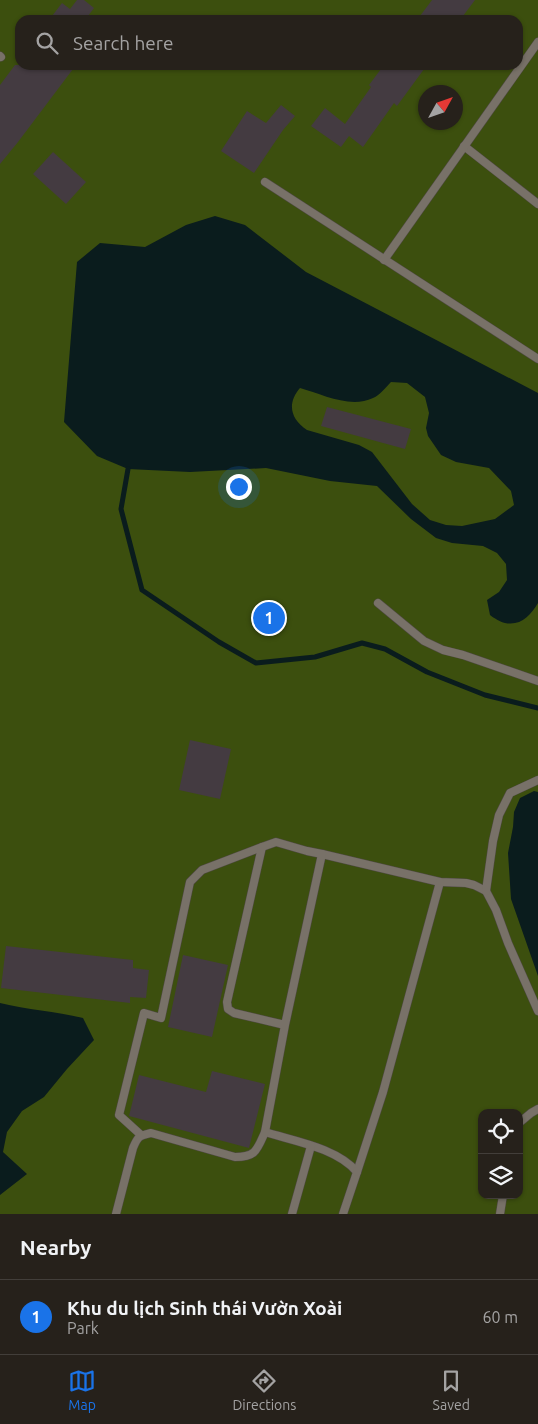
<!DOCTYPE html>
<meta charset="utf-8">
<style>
body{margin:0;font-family:Ubuntu,sans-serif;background:#2e2924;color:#f1f3f6}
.controls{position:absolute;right:15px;bottom:15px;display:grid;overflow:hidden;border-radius:10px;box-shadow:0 1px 4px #0004}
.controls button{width:45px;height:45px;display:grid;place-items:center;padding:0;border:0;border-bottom:1px solid #423e3a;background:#26211b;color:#f1f3f6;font:25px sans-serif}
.compass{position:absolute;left:418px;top:85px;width:45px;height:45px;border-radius:50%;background:#26211b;box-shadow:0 1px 4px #0004;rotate:50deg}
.you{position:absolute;left:238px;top:486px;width:18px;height:18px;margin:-12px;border:4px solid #fff;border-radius:50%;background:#1a73e8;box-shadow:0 0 0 8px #1a73e833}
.badge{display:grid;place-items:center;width:32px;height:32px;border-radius:50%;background:#1a73e8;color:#fff;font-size:16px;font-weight:700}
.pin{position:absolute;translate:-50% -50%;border:2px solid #fff;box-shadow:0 1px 5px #0006}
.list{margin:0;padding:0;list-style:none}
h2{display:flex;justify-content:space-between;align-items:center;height:65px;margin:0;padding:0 20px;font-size:21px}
h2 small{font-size:16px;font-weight:400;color:#a4a3a3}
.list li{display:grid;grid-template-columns:32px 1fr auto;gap:15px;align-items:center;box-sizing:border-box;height:75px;padding:0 20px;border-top:1px solid #423e3a}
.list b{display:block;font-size:19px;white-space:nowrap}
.list p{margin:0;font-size:16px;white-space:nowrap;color:#a4a3a3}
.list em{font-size:16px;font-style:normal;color:#a4a3a3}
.icon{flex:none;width:28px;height:28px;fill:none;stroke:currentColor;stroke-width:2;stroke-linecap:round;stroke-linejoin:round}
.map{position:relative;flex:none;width:538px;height:1214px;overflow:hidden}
.search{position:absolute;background:#26211b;box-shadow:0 1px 4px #0004;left:15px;right:15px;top:15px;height:55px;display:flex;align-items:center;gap:12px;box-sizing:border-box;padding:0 18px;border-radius:15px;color:#a4a3a3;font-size:19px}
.sheet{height:140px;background:#26211b}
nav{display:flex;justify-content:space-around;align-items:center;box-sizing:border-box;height:70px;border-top:1px solid #423e3a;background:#26211b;font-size:14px;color:#a4a3a3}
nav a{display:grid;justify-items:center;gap:2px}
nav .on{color:#1a73e8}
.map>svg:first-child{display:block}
</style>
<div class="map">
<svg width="538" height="1214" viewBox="0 0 538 1214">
<rect width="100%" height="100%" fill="#322c24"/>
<path fill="#3c4f0e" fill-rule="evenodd" d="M 0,0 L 538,0 L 538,1214 L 0,1214 ZM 20,20 L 518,20 L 518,65 L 20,65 ZM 426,92 L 456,92 L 456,122 L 426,122 ZM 482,1113 L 519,1113 L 519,1195 L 482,1195 Z"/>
<g fill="#0a1c1d" fill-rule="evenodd">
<path d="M 215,216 L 245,225 L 306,272 L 538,393 L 538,603 C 530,616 521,626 505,623 C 500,622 494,618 490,615 L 487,600 L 499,592 L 507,580 L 506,564 L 497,553 L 483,546 L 452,543 L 436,538 L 411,519 L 377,486 L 330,481 L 266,468 L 190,472 L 128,469 L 97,456 L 64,422 L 77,262 L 100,243 L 145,247 L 186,225 ZM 391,382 L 407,383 L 425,397 L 429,413 L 426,428 L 428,436 L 441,455 L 456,462 L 489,468 L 511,491 L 514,505 L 495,519 L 462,526 L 446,525 L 430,520 L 412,504 L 372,452 L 359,445 L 307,430 C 290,419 287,403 300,388 C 322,394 350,409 373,398 C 380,395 386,387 391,382 Z"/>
<path d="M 534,791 L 538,792 L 538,976 L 511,899 L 508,853 L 513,827 L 514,812 L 520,798 Z"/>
<path d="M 0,1003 C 27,1010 55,1011 83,1018 L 94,1040 L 67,1069 L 44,1097 L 22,1111 L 7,1132 L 3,1152 L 27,1174 L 0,1195 Z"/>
</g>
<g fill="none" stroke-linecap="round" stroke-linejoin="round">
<path stroke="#0a1c1d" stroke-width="5" d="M 128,469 L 121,509 L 142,590 L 219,642 L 256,663 L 315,657 L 362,643 L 385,649 L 427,672 L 485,695 L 538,708"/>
</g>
<g fill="#443b41">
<path d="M 77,0 L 84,0 L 94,8 L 85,20 L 49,20 L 62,3 L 70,9 Z"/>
<path d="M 432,0 L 475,0 L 460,20 L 417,20 Z"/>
<path d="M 15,65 L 76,65 L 18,142 L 0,164 L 0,85 Z"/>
<path d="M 384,65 L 427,65 L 397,106 L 394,103 L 363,147 L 349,136 L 341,147 L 311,126 L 325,108 L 345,124 L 371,87 L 369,85 Z"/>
<path d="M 281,105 L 295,116 L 283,130 L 254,173 L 221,151 L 247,111 L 266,123 Z"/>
<path d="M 53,152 L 86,182 L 66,204 L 33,174 Z"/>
<path d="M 327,407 L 411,429 L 405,449 L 321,426 Z"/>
<path d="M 190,740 L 231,749 L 220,799 L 179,790 Z"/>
<path d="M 6,946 L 133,960 L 133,968 L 149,970 L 146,998 L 130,997 L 130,1003 L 1,988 Z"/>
<path d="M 183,955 L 228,965 L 212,1037 L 168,1027 Z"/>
<path d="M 212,1071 L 265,1084 L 249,1148 L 129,1116 L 139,1075 L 206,1092 Z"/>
</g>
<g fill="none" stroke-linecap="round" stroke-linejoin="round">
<defs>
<g id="service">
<path d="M 0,56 L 1,57"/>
<path d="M 464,146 L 538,204"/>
<path d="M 265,182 L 538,359"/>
<path d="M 384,260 L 538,42"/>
<path d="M 378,603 L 424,641 L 443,650 L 463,655 L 538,681"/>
<path d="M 322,854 L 440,882 L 466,883 L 474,885 L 486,891 L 496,910 L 508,943 L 538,1011"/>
<path d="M 486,891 L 493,841 L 499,815 L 510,793 L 538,780"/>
<path d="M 519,1123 L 531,1113 L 538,1109"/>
<path d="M 265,1132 C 294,1141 337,1148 357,1172 L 343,1214"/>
<path d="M 141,1135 L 119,1115 L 144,1013 L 161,1018 L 190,882 L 202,870 L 262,847"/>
<path d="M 357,1172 L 383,1092 L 440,882"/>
<path d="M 116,1214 L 133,1148 C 138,1136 139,1136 151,1133 L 235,1157 C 256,1157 257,1150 265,1132 L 285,1025 L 322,854 L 307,851 L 276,842 L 262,847 L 227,1002 L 228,1009 L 234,1013 L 285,1025"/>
<path d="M 292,1214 L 311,1146"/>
<path d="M 500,1214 L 503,1195"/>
</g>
</defs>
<use href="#service" stroke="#4e4942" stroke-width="9"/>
<use href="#service" stroke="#787168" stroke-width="8"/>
</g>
</svg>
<div class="controls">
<button><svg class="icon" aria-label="locate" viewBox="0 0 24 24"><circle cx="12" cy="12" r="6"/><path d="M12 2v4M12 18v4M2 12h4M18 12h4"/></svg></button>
<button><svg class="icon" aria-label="layers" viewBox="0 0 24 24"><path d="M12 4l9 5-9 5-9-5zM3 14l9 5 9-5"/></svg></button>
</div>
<svg class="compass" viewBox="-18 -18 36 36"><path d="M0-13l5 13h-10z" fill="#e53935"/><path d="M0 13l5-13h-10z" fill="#a4a3a3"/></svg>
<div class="you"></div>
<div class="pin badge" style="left:269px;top:618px">1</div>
<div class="search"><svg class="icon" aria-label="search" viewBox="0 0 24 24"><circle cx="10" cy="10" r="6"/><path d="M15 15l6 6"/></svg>Search here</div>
</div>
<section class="sheet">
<h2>Nearby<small></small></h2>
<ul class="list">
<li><span class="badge">1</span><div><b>Khu du lịch Sinh thái Vườn Xoài</b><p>Park</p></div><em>60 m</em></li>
</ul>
</section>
<nav>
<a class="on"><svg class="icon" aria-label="map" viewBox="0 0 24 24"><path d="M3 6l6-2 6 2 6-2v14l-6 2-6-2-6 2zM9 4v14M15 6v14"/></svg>Map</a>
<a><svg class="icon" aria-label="directions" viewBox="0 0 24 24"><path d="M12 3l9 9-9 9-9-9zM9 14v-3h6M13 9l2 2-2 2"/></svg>Directions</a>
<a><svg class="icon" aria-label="saved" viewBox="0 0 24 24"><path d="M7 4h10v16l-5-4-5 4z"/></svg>Saved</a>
</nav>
